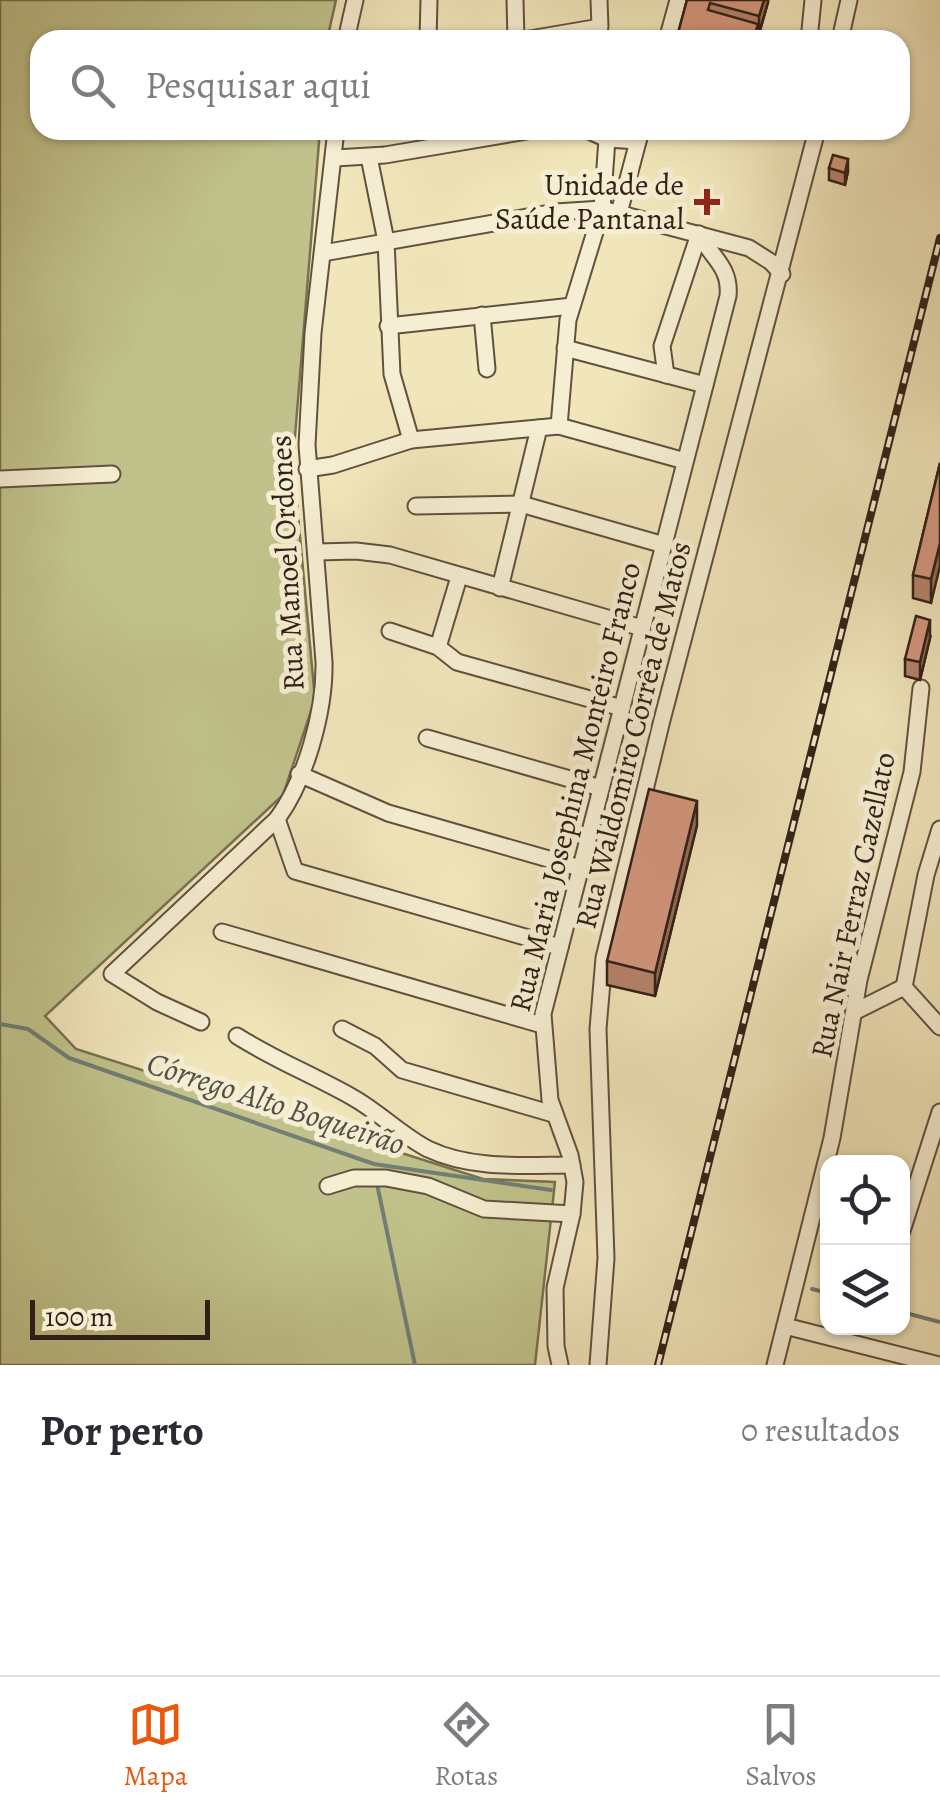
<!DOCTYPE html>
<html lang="pt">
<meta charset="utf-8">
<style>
body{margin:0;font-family:Alegreya,serif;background:#f2f2f3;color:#2b2b33}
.controls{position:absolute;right:30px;bottom:30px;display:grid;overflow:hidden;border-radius:20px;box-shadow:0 2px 8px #0004}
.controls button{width:90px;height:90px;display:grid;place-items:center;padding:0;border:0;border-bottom:2px solid #e1e1e2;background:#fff;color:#2b2b33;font:50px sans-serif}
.scale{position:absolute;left:30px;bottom:25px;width:180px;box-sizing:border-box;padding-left:10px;border:5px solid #312016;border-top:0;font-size:28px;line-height:35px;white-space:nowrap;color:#312016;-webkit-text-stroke:8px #f6eed2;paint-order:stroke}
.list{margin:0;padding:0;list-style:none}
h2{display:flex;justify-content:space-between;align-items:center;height:130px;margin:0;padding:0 40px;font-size:42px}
h2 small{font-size:32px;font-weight:400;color:#7c7c81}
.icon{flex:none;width:55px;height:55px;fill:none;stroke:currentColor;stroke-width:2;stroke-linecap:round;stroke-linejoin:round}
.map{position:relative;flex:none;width:940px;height:1365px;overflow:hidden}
.search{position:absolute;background:#fff;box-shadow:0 2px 8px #0004;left:30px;right:30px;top:30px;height:110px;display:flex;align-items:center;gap:25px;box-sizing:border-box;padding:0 35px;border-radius:30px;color:#7c7c81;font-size:38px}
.sheet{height:310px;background:#fff}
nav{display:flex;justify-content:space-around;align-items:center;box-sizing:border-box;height:140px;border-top:2px solid #e1e1e2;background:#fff;font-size:28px;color:#7c7c81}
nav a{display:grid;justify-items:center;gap:5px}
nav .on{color:#ea580c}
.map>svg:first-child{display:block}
</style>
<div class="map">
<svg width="940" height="1365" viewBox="0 0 940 1365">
<rect width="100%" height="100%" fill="#f1e5ba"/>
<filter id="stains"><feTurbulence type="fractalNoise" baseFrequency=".002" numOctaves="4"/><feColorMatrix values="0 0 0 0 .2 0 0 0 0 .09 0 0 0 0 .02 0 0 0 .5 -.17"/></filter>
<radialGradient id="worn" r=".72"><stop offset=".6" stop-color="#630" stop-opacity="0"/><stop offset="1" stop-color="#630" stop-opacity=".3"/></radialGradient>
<path fill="#c1c28b" stroke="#797150" stroke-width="2.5" d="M 0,0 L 336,0 L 327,40 L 40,40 L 40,130 L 320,130 L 293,461 L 315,699 L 283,795 L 45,1016 L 76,1049 L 483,1179 L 555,1182 L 535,1365 L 0,1365 Z"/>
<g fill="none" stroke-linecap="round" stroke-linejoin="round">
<g stroke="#717f75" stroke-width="4">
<path d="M 0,1024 L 28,1029 L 69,1058 L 374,1164 L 551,1190"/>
<path d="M 377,1184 L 415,1365"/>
<path d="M 812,1289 L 828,1293"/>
<path d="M 902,1312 L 940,1322"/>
</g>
<defs>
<g id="minor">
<path d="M 515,0 L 516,40"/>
<path d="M 346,40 L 355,0"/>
<path d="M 428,40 L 429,0"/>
<path d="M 524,40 L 600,27 L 599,0"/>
<path d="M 667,40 L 678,0"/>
<path d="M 809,40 L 813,0"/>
<path d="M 840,40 L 849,0"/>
<path d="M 587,130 L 607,139 L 638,141"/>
<path d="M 369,157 L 386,241 L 392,374 L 411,440"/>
<path d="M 335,158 L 385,155 L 533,130"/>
<path d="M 619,213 L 641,130"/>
<path d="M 323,253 L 556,212 L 602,209 L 749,248 L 771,262 L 782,274"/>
<path d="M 482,315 L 487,369"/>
<path d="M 388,326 L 572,306"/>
<path d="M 565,348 L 705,385"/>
<path d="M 666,375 L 662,346 L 699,234"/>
<path d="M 559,426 L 568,320 L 602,209 L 607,139"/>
<path d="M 307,469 L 333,465 L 411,440 L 559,426 L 685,461"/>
<path d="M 0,479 L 112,474"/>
<path d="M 416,506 L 521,504 L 664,545"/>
<path d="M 317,552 L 356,551 L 390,555 L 642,628"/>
<path d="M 500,588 L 539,428"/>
<path d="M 390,631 L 438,647 L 457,662 L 622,708"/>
<path d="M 438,647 L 459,577"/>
<path d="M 427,738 L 601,788"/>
<path d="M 299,774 L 388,813 L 580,868"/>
<path d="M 277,819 L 295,871 L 560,947"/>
<path d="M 222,932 L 542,1025"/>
<path d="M 904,987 L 926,875 L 940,829"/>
<path d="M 856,1011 L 904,987 L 940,1027"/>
<path d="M 201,1022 L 157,1002 L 112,974 L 277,819 C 306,780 325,710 324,662 L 307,445 L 313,333 L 336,130"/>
<path d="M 342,1029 L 375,1046 L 402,1070 L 553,1114"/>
<path d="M 237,1036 C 275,1060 313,1075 352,1097 C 379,1112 401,1135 428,1149 C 472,1170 526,1165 572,1165"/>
<path d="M 328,1186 L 354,1178 L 386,1178 L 428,1186 L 484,1209 L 572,1214"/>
<path d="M 902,1231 L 940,1112"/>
<path d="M 785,1326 L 939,1365"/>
<path d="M 560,1365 L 556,1346 L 555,1288 L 572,1214 L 575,1182 L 570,1155 L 550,1100 L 543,1014 L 728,296 C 731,267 711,257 699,234"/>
<path d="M 598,1365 L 606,1258 L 598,1029 L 604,958 L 662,720 L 817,130"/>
<path d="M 775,1365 L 832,1138 L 859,980 L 912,772 L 921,688"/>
</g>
</defs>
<use href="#minor" stroke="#61513f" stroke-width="19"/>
<use href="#minor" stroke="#f6eed2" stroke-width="15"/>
<defs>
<path id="rail" d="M 658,1365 L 940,238"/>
</defs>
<use href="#rail" stroke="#312016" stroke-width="8"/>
<use href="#rail" stroke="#f6eed2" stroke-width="4" stroke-dasharray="11" stroke-linecap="butt"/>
</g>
<g fill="#b6826c" stroke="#312016" stroke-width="2.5">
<path d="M 687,0 L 768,0 L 768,2 L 759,34 L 758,34 L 758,40 L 677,40 Z"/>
<path d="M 829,168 L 848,171 L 845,185 L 829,180 Z"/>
<path d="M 940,463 L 931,603 L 913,598 L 913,575 Z"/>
<path d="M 930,638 L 920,680 L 905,676 L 905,659 Z"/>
<path d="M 697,825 L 655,996 L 607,985 L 607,961 Z"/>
</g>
<g fill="#946a58" stroke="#312016" stroke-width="2.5">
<path d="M 764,0 L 768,0 L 768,2 L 759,34 L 759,16 Z"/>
<path d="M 848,159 L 848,171 L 845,185 L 845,173 Z"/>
<path d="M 940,543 L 940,566 L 931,603 L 931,579 Z"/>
<path d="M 930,620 L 930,638 L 920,680 L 920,662 Z"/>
<path d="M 697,801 L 697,825 L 655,996 L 655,973 Z"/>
</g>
<g fill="#d4977d" stroke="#312016" stroke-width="2.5">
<path d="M 687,0 L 764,0 L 759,16 L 710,3 L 708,10 L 758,24 L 753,40 L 687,40 L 677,37 Z"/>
<path d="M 833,155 L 848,159 L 845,173 L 829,168 Z"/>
<path d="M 940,463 L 940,543 L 931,579 L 913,575 Z"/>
<path d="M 916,616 L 930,620 L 920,662 L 905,659 Z"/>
<path d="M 649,789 L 697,801 L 655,973 L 607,961 Z"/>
</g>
<path fill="#8f2418" stroke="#f6eed2" stroke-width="4" d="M702 187h10v10h10v10h-10v10h-10v-10h-10v-10h10z"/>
<g text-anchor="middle" stroke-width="10" stroke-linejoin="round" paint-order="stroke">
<g font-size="30" fill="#312016" stroke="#f6eed2" text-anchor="end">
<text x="684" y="195">Unidade de<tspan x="684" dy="34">Saúde Pantanal</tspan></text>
</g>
<g font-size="30" fill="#312016" stroke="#f6eed2">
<text transform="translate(287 563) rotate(-93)" y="10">Rua Manoel Ordones</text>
<text transform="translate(633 735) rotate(-76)" y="10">Rua Waldomiro Corrêa de Matos</text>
<text transform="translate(575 787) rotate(-76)" y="10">Rua Maria Josephina Monteiro Franco</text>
<text transform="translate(853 905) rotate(-78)" y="10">Rua Nair Ferraz Cazellato</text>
</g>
<g font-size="32" font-style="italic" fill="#514f46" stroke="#f6eed2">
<text transform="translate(276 1103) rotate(18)" y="11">Córrego Alto Boqueirão</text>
</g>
</g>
<rect width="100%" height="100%" filter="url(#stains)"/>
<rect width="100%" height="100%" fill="url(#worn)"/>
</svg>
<div class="controls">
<button><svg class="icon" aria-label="locate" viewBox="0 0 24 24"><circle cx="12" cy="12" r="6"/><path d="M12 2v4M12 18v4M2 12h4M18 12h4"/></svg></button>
<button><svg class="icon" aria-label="layers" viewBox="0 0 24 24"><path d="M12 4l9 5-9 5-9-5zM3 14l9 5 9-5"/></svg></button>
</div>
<div class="scale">100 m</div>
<div class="search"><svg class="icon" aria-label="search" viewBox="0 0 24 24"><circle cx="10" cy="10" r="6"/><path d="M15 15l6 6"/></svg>Pesquisar aqui</div>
</div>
<section class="sheet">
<h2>Por perto<small>0 resultados</small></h2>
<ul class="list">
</ul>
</section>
<nav>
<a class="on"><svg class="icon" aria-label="map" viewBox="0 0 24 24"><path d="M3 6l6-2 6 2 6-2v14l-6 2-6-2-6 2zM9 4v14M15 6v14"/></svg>Mapa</a>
<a><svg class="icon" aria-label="directions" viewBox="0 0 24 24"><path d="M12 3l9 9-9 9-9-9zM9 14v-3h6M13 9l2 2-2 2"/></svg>Rotas</a>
<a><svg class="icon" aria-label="saved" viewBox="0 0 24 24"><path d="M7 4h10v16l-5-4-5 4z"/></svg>Salvos</a>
</nav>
